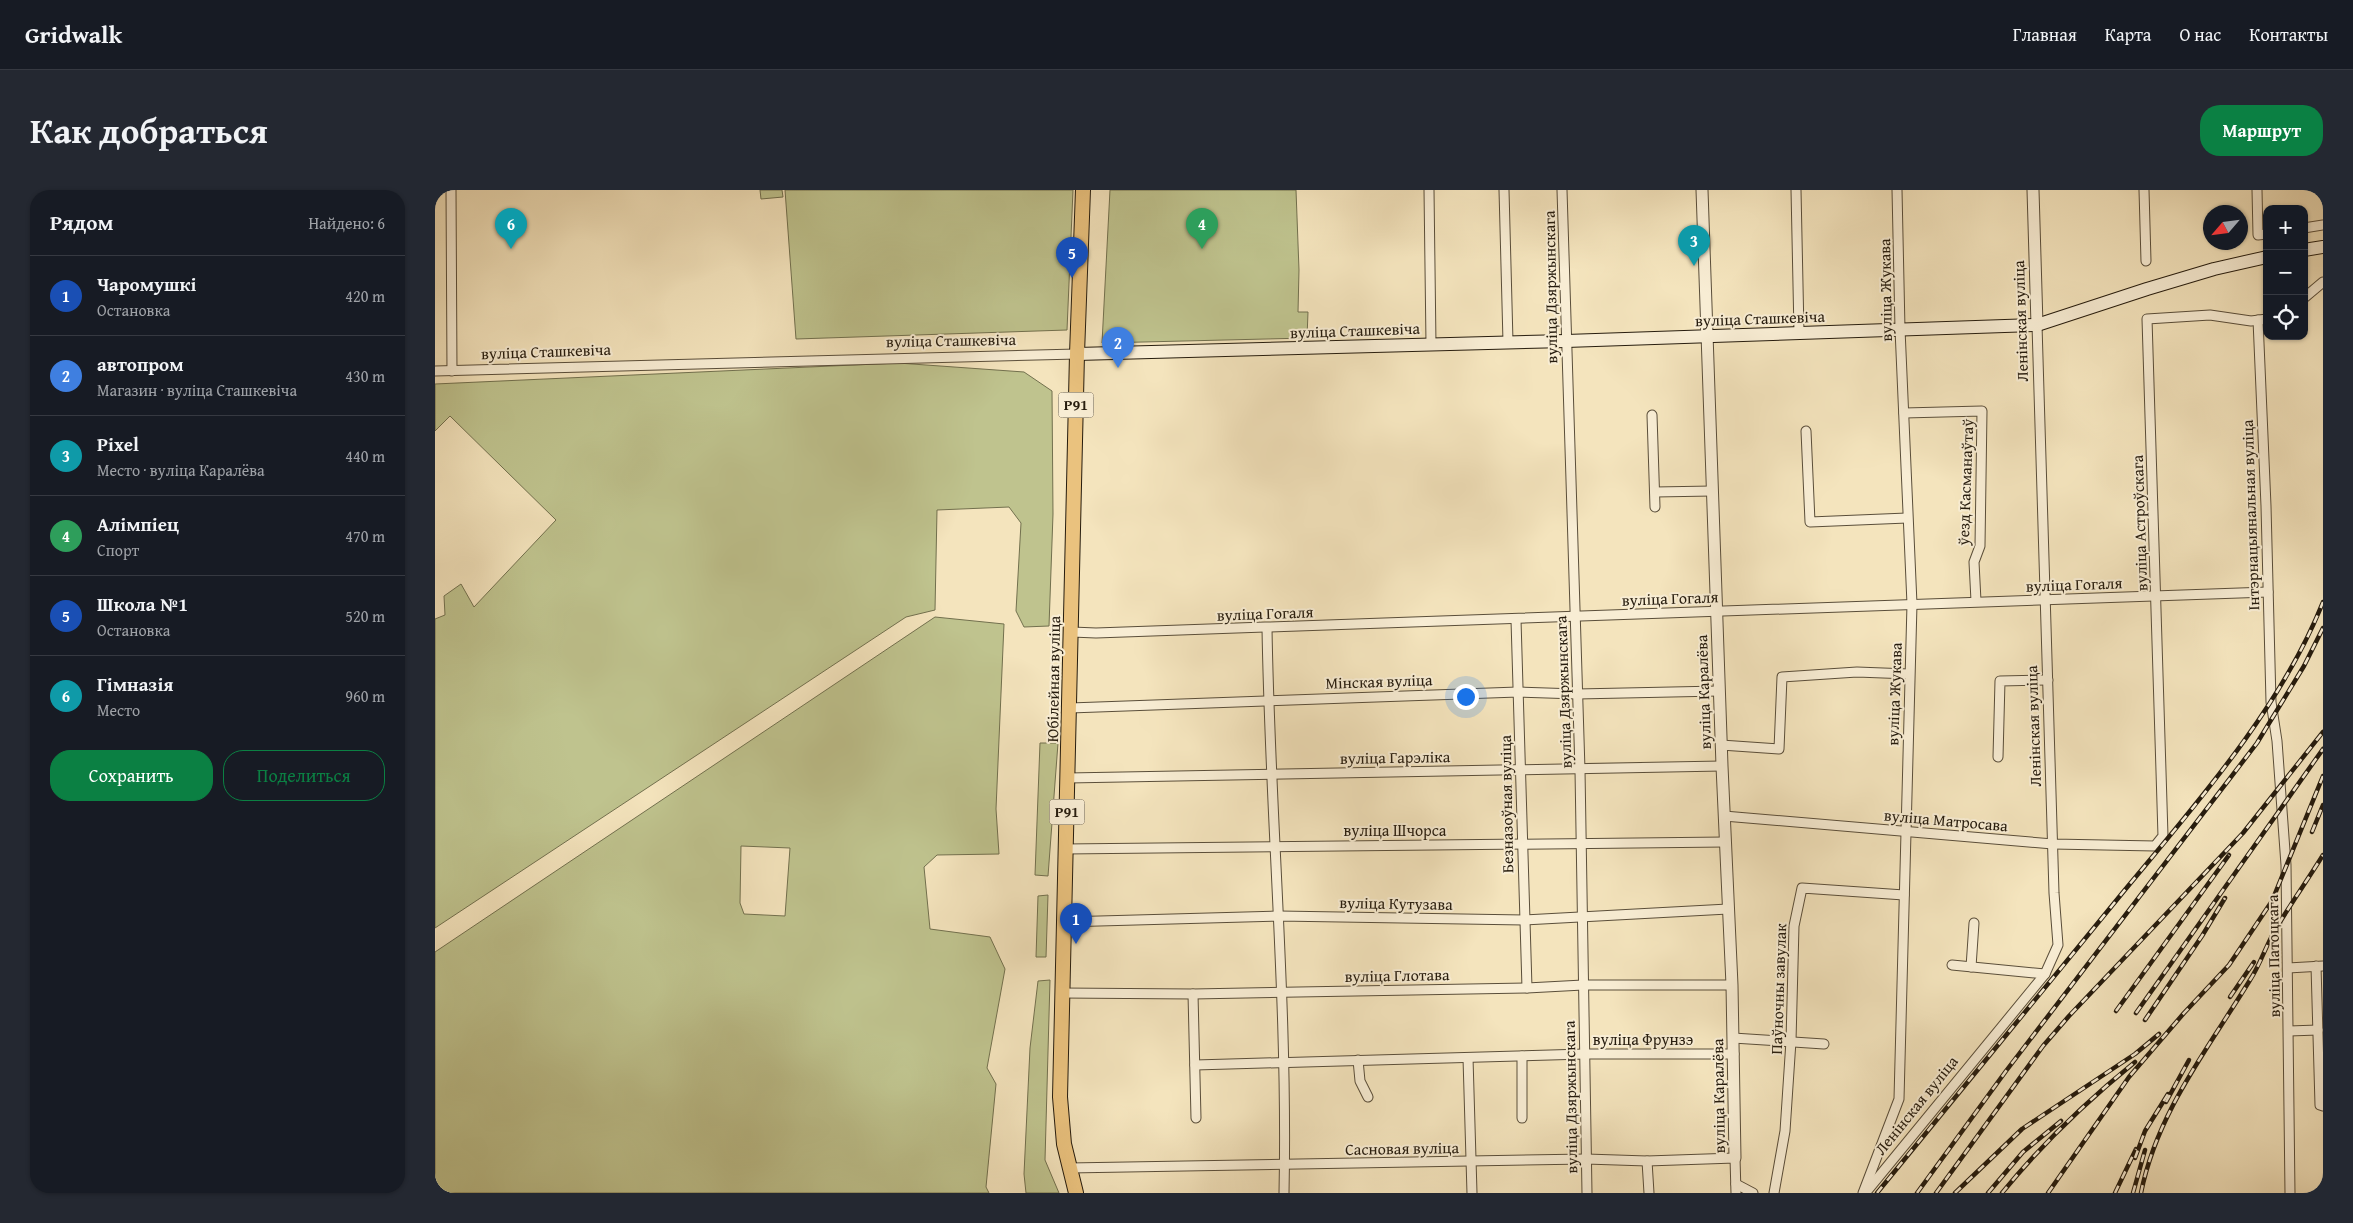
<!DOCTYPE html>
<html lang="ru">
<meta charset="utf-8">
<style>
body{margin:0;font-family:"Gentium Book Plus",serif;background:#242831;color:#f1f3f6}
.controls{position:absolute;right:15px;top:15px;display:grid;overflow:hidden;border-radius:10px;box-shadow:0 1px 4px #0004}
.controls button{width:45px;height:45px;display:grid;place-items:center;padding:0;border:0;border-bottom:1px solid #363941;background:#171b24;color:#f1f3f6;font:25px sans-serif}
.compass{position:absolute;left:1768px;top:15px;width:45px;height:45px;border-radius:50%;background:#171b24;box-shadow:0 1px 4px #0004;rotate:242deg}
.you{position:absolute;left:1030px;top:506px;width:18px;height:18px;margin:-12px;border:4px solid #fff;border-radius:50%;background:#1a73e8;box-shadow:0 0 0 8px #1a73e833}
.badge{display:grid;place-items:center;width:32px;height:32px;border-radius:50%;background:#0b8043;color:#fff;font-size:16px;font-weight:700}
.pin{position:absolute;translate:-50% -41px;filter:drop-shadow(0 1px 2px #0008)}
.pin::after{content:'';position:absolute;top:26px;width:18px;height:15px;background:inherit;clip-path:polygon(0 0,100% 0,50% 100%)}
.list{margin:0;padding:0;list-style:none}
h2{display:flex;justify-content:space-between;align-items:center;height:65px;margin:0;padding:0 20px;font-size:21px}
h2 small{font-size:16px;font-weight:400;color:#9ea1a6}
.list li{display:grid;grid-template-columns:32px 1fr auto;gap:15px;align-items:center;box-sizing:border-box;height:80px;padding:0 20px;border-top:1px solid #363941}
.list b{display:block;font-size:19px;white-space:nowrap}
.list p{margin:0;font-size:16px;white-space:nowrap;color:#9ea1a6}
.list em{font-size:16px;font-style:normal;color:#9ea1a6}
.actions{display:flex;gap:10px;padding:15px 20px}
.actions a{flex:1;padding:11px 0;border:1px solid #0b8043;border-radius:20px;text-align:center;font-size:18px;color:#0b8043}
.actions .main{background:#0b8043;color:#fff}
.icon{flex:none;width:28px;height:28px;fill:none;stroke:currentColor;stroke-width:2;stroke-linecap:round;stroke-linejoin:round}
.map{position:relative;flex:none;width:1888px;height:1003px;overflow:hidden;border-radius:20px}
header{display:flex;align-items:center;gap:30px;box-sizing:border-box;height:70px;padding:0 25px;background:#171b24;border-bottom:1px solid #363941}
header strong{font-size:24px}
nav{display:flex;gap:28px;margin-inline-start:auto;font-size:18px}
.intro{display:flex;align-items:center;justify-content:space-between;box-sizing:border-box;height:120px;padding:0 30px}
h1{margin:0;font-size:35px}
.button{padding:12px 22px;border-radius:20px;background:#0b8043;color:#fff;font-size:18px;font-weight:700}
main{display:flex;gap:30px;padding:0 30px}
aside{flex:1;background:#171b24;border-radius:20px;box-shadow:0 1px 4px #0004}
.map>svg:first-child{display:block}
</style>
<header>
<strong>Gridwalk</strong>
<nav><a>Главная</a><a>Карта</a><a>О нас</a><a>Контакты</a></nav>
</header>
<div class="intro"><h1>Как добраться</h1><a class="button">Маршрут</a></div>
<main>
<aside>
<h2>Рядом<small>Найдено: 6</small></h2>
<ul class="list">
<li><span class="badge" style="background:#1a4fb4">1</span><div><b>Чаромушкі</b><p>Остановка</p></div><em>420 m</em></li>
<li><span class="badge" style="background:#3f7fe0">2</span><div><b>автопром</b><p>Магазин · вуліца Сташкевіча</p></div><em>430 m</em></li>
<li><span class="badge" style="background:#0f9aa8">3</span><div><b>Pixel</b><p>Место · вуліца Каралёва</p></div><em>440 m</em></li>
<li><span class="badge" style="background:#2e9e5b">4</span><div><b>Алімпіец</b><p>Спорт</p></div><em>470 m</em></li>
<li><span class="badge" style="background:#1a4fb4">5</span><div><b>Школа №1</b><p>Остановка</p></div><em>520 m</em></li>
<li><span class="badge" style="background:#0f9aa8">6</span><div><b>Гімназія</b><p>Место</p></div><em>960 m</em></li>
</ul>
<div class="actions"><a class="main">Сохранить</a><a>Поделиться</a></div>
</aside>
<div class="map">
<svg width="1888" height="1003" viewBox="0 0 1888 1003">
<rect width="100%" height="100%" fill="#f4e4bd"/>
<filter id="stains"><feTurbulence type="fractalNoise" baseFrequency=".004" numOctaves="4"/><feColorMatrix values="0 0 0 0 .2 0 0 0 0 .09 0 0 0 0 .02 0 0 0 .5 -.17"/></filter>
<radialGradient id="worn" r=".72"><stop offset=".6" stop-color="#630" stop-opacity="0"/><stop offset="1" stop-color="#630" stop-opacity=".3"/></radialGradient>
<g fill="#bfc38e" stroke="#72704e" fill-rule="evenodd">
<path d="M 325,0 L 347,0 L 348,7 L 326,9 Z"/>
<path d="M 350,0 L 638,0 L 632,140 L 361,149 Z"/>
<path d="M 675,0 L 861,0 L 864,80 L 863,122 L 873,122 L 872,148 L 667,153 Z"/>
<path d="M 463,173 L 589,182 L 617,201 L 618,324 L 614,436 L 589,437 L 581,421 L 586,333 L 574,317 L 502,320 L 500,420 L 471,427 L 0,738 L 0,429 L 10,425 L 9,406 L 26,394 L 39,417 L 121,330 L 15,226 L 0,241 L 0,194 Z"/>
<path d="M 500,427 L 569,434 L 561,619 L 564,664 L 502,665 L 489,677 L 495,739 L 555,747 L 570,779 L 552,878 L 561,894 L 551,997 L 554,1003 L 0,1003 L 0,762 ZM 306,656 L 355,658 L 350,726 L 309,724 L 305,713 Z"/>
<path d="M 605,553 L 623,553 L 613,686 L 600,685 Z"/>
<path d="M 613,705 L 611,767 L 601,767 L 603,706 Z"/>
<path d="M 615,790 L 610,970 L 624,1003 L 591,1003 L 589,984 L 595,858 L 603,791 Z"/>
</g>
<g fill="none" stroke-linecap="round" stroke-linejoin="round">
<defs>
<g id="minor">
<path d="M 16,0 L 17,181"/>
<path d="M 994,0 L 996,154"/>
<path d="M 1069,0 L 1073,152"/>
<path d="M 1127,0 L 1145,580 L 1152,1003"/>
<path d="M 1361,0 L 1364,142"/>
<path d="M 1709,0 L 1711,71"/>
<path d="M 1822,0 L 1823,45 L 1832,44"/>
<path d="M 1869,38 L 1888,35"/>
<path d="M 1869,108 L 1888,92"/>
<path d="M 1823,130 L 1831,316 L 1836,512 L 1842,551 L 1851,675 L 1855,1003"/>
<path d="M 0,181 L 642,164"/>
<path d="M 1469,223 L 1547,221 L 1545,356 L 1539,372 L 1541,411"/>
<path d="M 1217,225 L 1220,317"/>
<path d="M 1371,241 L 1375,332 L 1472,328"/>
<path d="M 1220,302 L 1277,301"/>
<path d="M 1081,430 L 1092,798"/>
<path d="M 832,438 C 835,627 853,814 849,1003"/>
<path d="M 637,442 L 661,443 L 1833,402"/>
<path d="M 635,518 L 1083,502 L 1142,504 L 1284,501"/>
<path d="M 1286,555 L 1344,559 L 1347,487 L 1422,482 L 1474,484"/>
<path d="M 1563,567 L 1565,491 L 1613,490"/>
<path d="M 633,588 L 1287,576"/>
<path d="M 1289,626 L 1618,654 L 1720,656 L 1728,646 L 1712,129 L 1775,125 L 1816,131 L 1832,129"/>
<path d="M 630,659 L 1290,652"/>
<path d="M 628,732 L 844,726 L 1089,730 L 1293,719"/>
<path d="M 1517,775 L 1610,784"/>
<path d="M 1881,776 L 1885,915 L 1888,916"/>
<path d="M 1536,777 L 1539,733"/>
<path d="M 1853,778 L 1888,776"/>
<path d="M 626,803 L 758,804 L 1092,798 L 1148,795 L 1297,795"/>
<path d="M 758,804 L 761,928"/>
<path d="M 1854,841 L 1883,840"/>
<path d="M 1298,848 L 1389,854"/>
<path d="M 1087,866 L 1087,928"/>
<path d="M 1033,868 L 1037,1003"/>
<path d="M 923,870 L 925,891 L 933,907"/>
<path d="M 760,875 L 1150,864 L 1299,864"/>
<path d="M 1212,971 L 1214,1003"/>
<path d="M 634,978 L 1151,969 L 1212,971 L 1300,968 L 1301,1003"/>
<path d="M 1301,994 L 1318,1003"/>
<path d="M 1432,1001 L 1610,784 L 1623,755 L 1619,703 L 1602,135"/>
<path d="M 1339,1003 L 1350,941 L 1356,851 L 1359,736 L 1367,698 L 1469,705"/>
<path d="M 1428,1003 L 1464,909 L 1477,414 L 1465,139 L 1462,0"/>
</g>
<g id="tertiary">
<path d="M 1267,0 L 1287,576 L 1297,795 L 1300,968"/>
<path d="M 1598,0 L 1602,135"/>
</g>
<g id="secondary">
<path d="M 1869,60 L 1888,57"/>
<path d="M 642,164 L 1131,151 L 1602,135 L 1712,99 L 1779,79 L 1832,67"/>
</g>
<path id="primary" d="M 641,1003 L 629,954 L 625,907 L 642,164 L 648,0"/>
</defs>
<use href="#minor" stroke="#5a4e3a" stroke-width="11"/>
<use href="#tertiary" stroke="#5a4e3a" stroke-width="13"/>
<use href="#secondary" stroke="#261c0e" stroke-width="14"/>
<use href="#primary" stroke="#261c0e" stroke-width="16"/>
<use href="#minor" stroke="#f8edd4" stroke-width="9"/>
<use href="#tertiary" stroke="#f8edd4" stroke-width="11"/>
<use href="#secondary" stroke="#f8edd4" stroke-width="12"/>
<use href="#primary" stroke="#eac27e" stroke-width="14"/>
<defs>
<g id="rail">
<path d="M 1877,642 L 1888,615"/>
<path d="M 1795,807 L 1819,772"/>
<path d="M 1681,821 L 1794,665"/>
<path d="M 1701,823 L 1888,559"/>
<path d="M 1710,830 L 1767,746 L 1790,708"/>
<path d="M 1731,912 L 1754,870"/>
<path d="M 1700,968 L 1710,941 L 1733,904"/>
<path d="M 1442,1003 C 1524,902 1607,802 1689,701 C 1761,614 1846,518 1888,412"/>
<path d="M 1482,1003 L 1571,881 L 1822,553 L 1869,476 L 1888,438"/>
<path d="M 1501,1003 L 1608,856 L 1634,826 L 1808,643 L 1888,542"/>
<path d="M 1520,1003 L 1587,939 L 1700,864 L 1724,844"/>
<path d="M 1553,1003 L 1588,962 L 1626,931"/>
<path d="M 1567,1003 C 1606,955 1652,911 1700,872"/>
<path d="M 1613,1003 L 1694,887 L 1749,823 L 1794,775 L 1837,711 L 1888,586"/>
<path d="M 1680,1003 L 1701,959"/>
<path d="M 1698,1003 L 1710,960"/>
<path d="M 1706,1003 C 1722,922 1773,859 1815,790 C 1825,775 1830,758 1839,742 C 1854,716 1872,691 1888,665"/>
</g>
</defs>
<use href="#rail" stroke="#261c0e" stroke-width="4.5"/>
<use href="#rail" stroke="#f8edd4" stroke-width="2.5" stroke-dasharray="8" stroke-linecap="butt"/>
</g>
<g text-anchor="middle" stroke-width="4" stroke-linejoin="round" paint-order="stroke">
<g fill="#f8edd4" stroke="#655b49" stroke-width="1">
<rect x="623.5" y="202.5" width="35" height="25" rx="4"/>
<rect x="614.5" y="609.5" width="35" height="25" rx="4"/>
</g>
<g font-size="15" font-weight="bold" fill="#261c0e">
<text x="641" y="220">Р91</text>
<text x="632" y="627">Р91</text>
</g>
<g font-size="16" fill="#261c0e" stroke="#f8edd4">
<text transform="translate(1115 97) rotate(-91)" y="6">вуліца Дзяржынскага</text>
<text transform="translate(1450 100) rotate(-91)" y="6">вуліца Жукава</text>
<text transform="translate(1325 128) rotate(-2)" y="6">вуліца Сташкевіча</text>
<text transform="translate(1585 131) rotate(-92)" y="6">Ленінская вуліца</text>
<text transform="translate(920 140) rotate(-2)" y="6">вуліца Сташкевіча</text>
<text transform="translate(516 150) rotate(-1)" y="6">вуліца Сташкевіча</text>
<text transform="translate(111 161) rotate(-2)" y="6">вуліца Сташкевіча</text>
<text transform="translate(1530 292) rotate(-88)" y="6">ўезд Касманаўтаў</text>
<text transform="translate(1815 325) rotate(-92)" y="6">Інтэрнацыянальная вуліца</text>
<text transform="translate(1704 333) rotate(-92)" y="6">вуліца Астроўскага</text>
<text transform="translate(1639 394) rotate(-2)" y="6">вуліца Гогаля</text>
<text transform="translate(1235 408) rotate(-2)" y="6">вуліца Гогаля</text>
<text transform="translate(830 423) rotate(-2)" y="6">вуліца Гогаля</text>
<text transform="translate(618 489) rotate(-89)" y="6">Юбілейная вуліца</text>
<text transform="translate(944 491) rotate(-2)" y="6">Мінская вуліца</text>
<text transform="translate(1128 502) rotate(-92)" y="6">вуліца Дзяржынскага</text>
<text transform="translate(1268 502) rotate(-92)" y="6">вуліца Каралёва</text>
<text transform="translate(1459 504) rotate(-88)" y="6">вуліца Жукава</text>
<text transform="translate(1598 536) rotate(-92)" y="6">Ленінская вуліца</text>
<text transform="translate(960 567) rotate(-1)" y="6">вуліца Гарэліка</text>
<text transform="translate(1071 614) rotate(-91)" y="6">Безназоўная вуліца</text>
<text transform="translate(1511 630) rotate(5)" y="6">вуліца Матросава</text>
<text x="960" y="646">вуліца Шчорса</text>
<text transform="translate(961 713) rotate(1)" y="6">вуліца Кутузава</text>
<text transform="translate(1838 766) rotate(-91)" y="6">вуліца Патоцкага</text>
<text transform="translate(962 785) rotate(-1)" y="6">вуліца Глотава</text>
<text transform="translate(1343 799) rotate(-88)" y="6">Паўночны завулак</text>
<text x="1208" y="855">вуліца Фрунзэ</text>
<text transform="translate(1283 906) rotate(-91)" y="6">вуліца Каралёва</text>
<text transform="translate(1135 907) rotate(-91)" y="6">вуліца Дзяржынскага</text>
<text transform="translate(1481 915) rotate(-51)" y="6">Ленінская вуліца</text>
<text transform="translate(967 958) rotate(-1)" y="6">Сасновая вуліца</text>
</g>
</g>
<rect width="100%" height="100%" filter="url(#stains)"/>
<rect width="100%" height="100%" fill="url(#worn)"/>
</svg>
<div class="controls">
<button>+</button>
<button>−</button>
<button><svg class="icon" aria-label="locate" viewBox="0 0 24 24"><circle cx="12" cy="12" r="6"/><path d="M12 2v4M12 18v4M2 12h4M18 12h4"/></svg></button>
</div>
<svg class="compass" viewBox="-18 -18 36 36"><path d="M0-13l5 13h-10z" fill="#e53935"/><path d="M0 13l5-13h-10z" fill="#9ea1a6"/></svg>
<div class="you"></div>
<div class="pin badge" style="left:641px;top:754px;background:#1a4fb4">1</div>
<div class="pin badge" style="left:683px;top:178px;background:#3f7fe0">2</div>
<div class="pin badge" style="left:1259px;top:76px;background:#0f9aa8">3</div>
<div class="pin badge" style="left:767px;top:59px;background:#2e9e5b">4</div>
<div class="pin badge" style="left:637px;top:88px;background:#1a4fb4">5</div>
<div class="pin badge" style="left:76px;top:59px;background:#0f9aa8">6</div>
</div>
</main>
